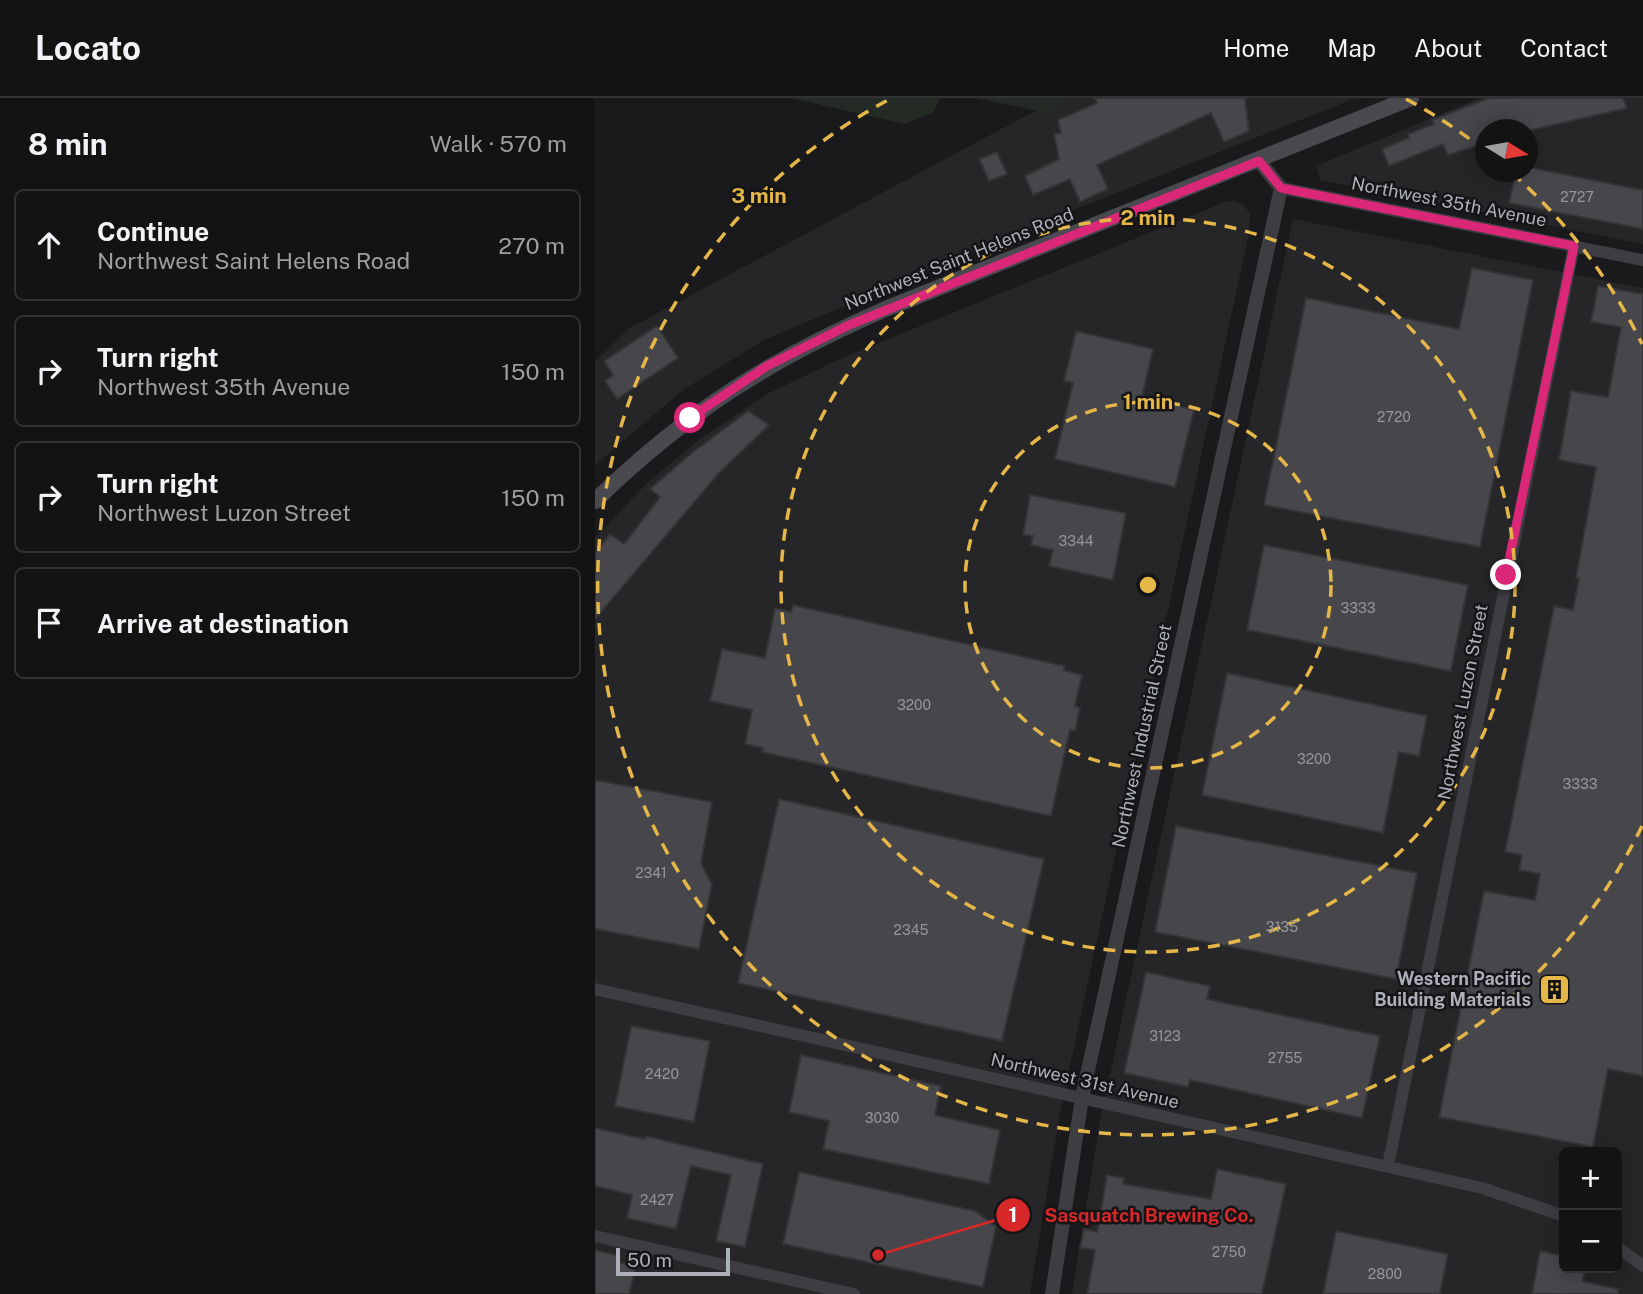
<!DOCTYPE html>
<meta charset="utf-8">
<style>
body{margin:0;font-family:"Public Sans",sans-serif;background:#212022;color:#f1f3f6}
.controls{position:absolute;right:21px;bottom:21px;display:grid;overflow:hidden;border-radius:10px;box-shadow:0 4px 18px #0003}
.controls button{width:63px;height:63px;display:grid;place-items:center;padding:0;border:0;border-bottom:2px solid #333234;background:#141314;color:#f1f3f6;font:35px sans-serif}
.compass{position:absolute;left:880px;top:21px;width:63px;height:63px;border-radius:50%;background:#141314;box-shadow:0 4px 18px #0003;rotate:101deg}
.scale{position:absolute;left:21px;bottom:18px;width:114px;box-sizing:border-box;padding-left:7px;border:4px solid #adb0ba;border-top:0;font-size:19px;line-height:24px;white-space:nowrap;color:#adb0ba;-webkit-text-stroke:5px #151416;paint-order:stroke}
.stop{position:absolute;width:21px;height:21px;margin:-16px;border:5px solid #db2777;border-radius:50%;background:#fff}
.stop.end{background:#db2777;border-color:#fff;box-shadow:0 2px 7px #0008}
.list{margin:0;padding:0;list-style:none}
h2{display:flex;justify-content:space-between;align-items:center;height:91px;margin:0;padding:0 28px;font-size:30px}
h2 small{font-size:23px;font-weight:400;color:#9d9ea0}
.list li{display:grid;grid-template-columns:46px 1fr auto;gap:21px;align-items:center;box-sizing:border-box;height:112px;margin:0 14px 14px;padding:0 14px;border:2px solid #333234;border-radius:10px}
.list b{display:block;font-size:26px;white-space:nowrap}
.list p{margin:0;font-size:23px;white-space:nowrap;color:#9d9ea0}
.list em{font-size:23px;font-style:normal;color:#9d9ea0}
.icon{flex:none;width:38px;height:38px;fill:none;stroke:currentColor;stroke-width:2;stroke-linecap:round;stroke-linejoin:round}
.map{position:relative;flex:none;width:1048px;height:1196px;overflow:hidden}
header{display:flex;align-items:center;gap:42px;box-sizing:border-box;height:98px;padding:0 35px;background:#141314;border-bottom:2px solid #333234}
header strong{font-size:33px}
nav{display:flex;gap:38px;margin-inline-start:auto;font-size:24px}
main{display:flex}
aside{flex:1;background:#141314}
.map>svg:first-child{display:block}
</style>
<header>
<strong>Locato</strong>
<nav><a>Home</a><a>Map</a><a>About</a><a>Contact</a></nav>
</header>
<main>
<aside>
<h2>8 min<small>Walk · 570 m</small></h2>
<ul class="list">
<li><svg class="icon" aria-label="ahead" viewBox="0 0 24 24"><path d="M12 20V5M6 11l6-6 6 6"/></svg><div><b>Continue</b><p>Northwest Saint Helens Road</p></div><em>270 m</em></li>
<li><svg class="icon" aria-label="right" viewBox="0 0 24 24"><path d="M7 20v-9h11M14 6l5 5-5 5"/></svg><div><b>Turn right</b><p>Northwest 35th Avenue</p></div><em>150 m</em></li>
<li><svg class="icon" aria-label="right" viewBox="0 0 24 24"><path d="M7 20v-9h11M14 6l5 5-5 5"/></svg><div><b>Turn right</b><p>Northwest Luzon Street</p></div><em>150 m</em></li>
<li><svg class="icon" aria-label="arrive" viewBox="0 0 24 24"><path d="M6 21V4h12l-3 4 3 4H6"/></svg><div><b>Arrive at destination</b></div></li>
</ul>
</aside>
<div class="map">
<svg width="1048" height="1196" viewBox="0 0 1048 1196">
<rect width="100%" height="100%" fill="#1a191b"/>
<g fill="#262628" fill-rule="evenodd">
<path d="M 464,0 L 761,0 L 476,113 L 169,242 L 88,292 L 0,367 L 0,264 L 33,231 Z"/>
<path d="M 885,0 L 1048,0 L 1048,146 L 725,82 L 721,68 ZM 890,32 L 932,32 L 932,74 L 890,74 Z"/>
<path d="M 639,103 L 649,107 L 655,116 L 654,135 L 465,1014 L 435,1196 L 0,1196 L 0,440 L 51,386 L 105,341 L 172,296 L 247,260 L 630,104 Z"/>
<path d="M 698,121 L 1048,190 L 1048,1196 L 477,1196 L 505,1023 ZM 969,1054 L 1022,1054 L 1022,1170 L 969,1170 Z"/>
</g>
<g fill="#242b25">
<path d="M 196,0 L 345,0 L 339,14 L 310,26 Z"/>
<path d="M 380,0 L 470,0 L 453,15 Z"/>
</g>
<g fill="#47474b" stroke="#343437" stroke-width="2">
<path d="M 500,0 L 650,0 L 654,33 L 629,44 L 616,15 L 502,67 L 513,91 L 485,104 L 475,81 L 438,97 L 430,78 L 464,61 L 459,36 L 466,35 L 463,22 L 502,5 Z"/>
<path d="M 894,0 L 1028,0 L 1032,10 L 937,32 L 891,32 L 891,45 L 853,57 L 848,46 L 794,68 L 787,51 L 814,40 L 813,36 L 839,26 L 837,22 Z"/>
<path d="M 402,54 L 412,76 L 394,83 L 384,61 Z"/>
<path d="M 933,69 L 1048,92 L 1048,131 L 914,105 L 921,74 L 933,74 Z"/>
<path d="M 877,170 L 938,182 L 885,449 L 669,407 L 711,200 L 864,231 Z"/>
<path d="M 1003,188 L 1048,196 L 1048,978 L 1013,971 L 998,1049 L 844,1019 L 889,793 L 940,802 L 945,776 L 924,772 L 927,757 L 910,754 L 959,508 L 978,512 L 984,480 L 981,480 L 1001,369 L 964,362 L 976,293 L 1013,299 L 1026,229 L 996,224 Z"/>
<path d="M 62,228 L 83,260 L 22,301 L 10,283 L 18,277 L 9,263 Z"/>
<path d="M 481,233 L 558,251 L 547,299 L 599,312 L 580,389 L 460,361 L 478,285 L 469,283 Z"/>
<path d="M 153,313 L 174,327 L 124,375 L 0,521 L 0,456 L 15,436 L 29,446 L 65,399 L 55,391 L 98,354 Z"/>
<path d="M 435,397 L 531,415 L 518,482 L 454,468 L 458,452 L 436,447 L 438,438 L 428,437 Z"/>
<path d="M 669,447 L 873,487 L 856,573 L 652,532 Z"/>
<path d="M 198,507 L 470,568 L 469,572 L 487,577 L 480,608 L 485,610 L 480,633 L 475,632 L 456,718 L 167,654 L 168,650 L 150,646 L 157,612 L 115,603 L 127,551 L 170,560 L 180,510 L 196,514 Z"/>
<path d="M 632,575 L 832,618 L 824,658 L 804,654 L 788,735 L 607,697 Z"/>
<path d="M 0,682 L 117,704 L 106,765 L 117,786 L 104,851 L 0,831 Z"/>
<path d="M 184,701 L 449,761 L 407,943 L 143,885 Z"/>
<path d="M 581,728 L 822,775 L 801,881 L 560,834 Z"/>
<path d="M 551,874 L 615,888 L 612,901 L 785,938 L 767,1020 L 595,982 L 593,989 L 529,975 Z"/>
<path d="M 36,928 L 115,943 L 99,1024 L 20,1008 Z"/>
<path d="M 206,957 L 346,988 L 340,1017 L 405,1032 L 394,1086 L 228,1051 L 234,1023 L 194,1014 Z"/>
<path d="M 0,1030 L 50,1041 L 51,1038 L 168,1066 L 150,1149 L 121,1143 L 136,1077 L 96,1068 L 81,1131 L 32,1120 L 37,1097 L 0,1088 Z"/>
<path d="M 622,1071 L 691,1086 L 667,1196 L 492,1196 L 500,1152 L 485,1150 L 489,1131 L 502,1134 L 512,1077 L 529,1080 L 528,1086 L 616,1101 Z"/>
<path d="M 204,1074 L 380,1113 L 401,1129 L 388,1189 L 188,1146 Z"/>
<path d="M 741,1133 L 853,1156 L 845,1196 L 728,1196 Z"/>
<path d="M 0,1152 L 25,1158 L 24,1164 L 41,1168 L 34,1196 L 0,1196 Z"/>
<path d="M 945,1153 L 969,1158 L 969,1170 L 991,1170 L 987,1183 L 1023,1191 L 1023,1196 L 937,1196 Z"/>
</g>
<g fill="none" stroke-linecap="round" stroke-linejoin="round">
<g stroke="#3d3d42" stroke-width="12">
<path d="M 686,90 L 1048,162"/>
<path d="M 0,891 L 887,1090 L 969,1118"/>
<path d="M 793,1068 L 979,148"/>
<path d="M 0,1138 L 259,1196"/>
<path d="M 1022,1149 L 1048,1168"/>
</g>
<path stroke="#3d3d42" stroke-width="14" d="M 457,1196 L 487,1000 L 686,90 L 664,63"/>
<path stroke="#494a50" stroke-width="16" d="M 0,403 C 91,314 177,260 293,210 L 816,0"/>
</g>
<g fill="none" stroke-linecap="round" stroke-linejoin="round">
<path stroke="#db2777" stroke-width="9" d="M 95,320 L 172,268 L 254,227 L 664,63 L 686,90 L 979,148 L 911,477"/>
</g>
<g fill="none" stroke="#e5b648" stroke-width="3.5" stroke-dasharray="12 9">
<circle cx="553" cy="487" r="183"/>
<circle cx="553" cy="487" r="367"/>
<path d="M1047 728A550 550 0 1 1 295 1M811 1A550 550 0 0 1 888 51M917 75A550 550 0 0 1 1047 246"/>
</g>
<defs>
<symbol id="building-square" viewBox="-11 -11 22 22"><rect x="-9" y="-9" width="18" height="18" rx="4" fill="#e5b648" stroke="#151416"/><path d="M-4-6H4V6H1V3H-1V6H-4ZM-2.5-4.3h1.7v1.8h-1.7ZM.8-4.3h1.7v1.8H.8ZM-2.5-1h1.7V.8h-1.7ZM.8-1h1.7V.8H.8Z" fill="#111"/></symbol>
</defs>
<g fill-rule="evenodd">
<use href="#building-square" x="942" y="874" width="35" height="35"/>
</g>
<g text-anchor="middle" stroke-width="5" stroke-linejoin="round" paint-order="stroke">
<g font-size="14" fill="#94969e">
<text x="982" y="104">2727</text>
<text x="799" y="324">2720</text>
<text x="481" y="448">3344</text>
<text x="763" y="515">3333</text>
<text x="319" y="612">3200</text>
<text x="719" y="666">3200</text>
<text x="985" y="691">3333</text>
<text x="56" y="780">2341</text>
<text x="687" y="834">3135</text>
<text x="316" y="837">2345</text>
<text x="570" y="943">3123</text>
<text x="690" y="965">2755</text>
<text x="67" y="981">2420</text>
<text x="287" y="1025">3030</text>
<text x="62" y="1107">2427</text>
<text x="634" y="1159">2750</text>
<text x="790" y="1181">2800</text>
</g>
<g font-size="18" fill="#adb0ba" stroke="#151416">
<text transform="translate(854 104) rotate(11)" y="6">Northwest 35th Avenue</text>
<text transform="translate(364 161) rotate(-22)" y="6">Northwest Saint Helens Road</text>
<text transform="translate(868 604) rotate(-79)" y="6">Northwest Luzon Street</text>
<text transform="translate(547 638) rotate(-78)" y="6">Northwest Industrial Street</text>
<text transform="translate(490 983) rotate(13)" y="6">Northwest 31st Avenue</text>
</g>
<g font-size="18" font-weight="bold" fill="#adb0ba" stroke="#151416" text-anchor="end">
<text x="936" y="887">Western Pacific<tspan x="936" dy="21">Building Materials</tspan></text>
</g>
</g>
<circle cx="553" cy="487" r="10" fill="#e5b648" stroke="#151416" stroke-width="3.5"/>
<g font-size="21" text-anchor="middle" font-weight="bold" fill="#e5b648" stroke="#151416" stroke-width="5" stroke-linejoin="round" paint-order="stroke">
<text x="164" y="105">3 min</text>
<text x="553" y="127">2 min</text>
<text x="553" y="311">1 min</text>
</g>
<path fill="none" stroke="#d62828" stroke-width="2.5" d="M283 1157L418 1117"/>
<g fill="#d62828" stroke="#151416" stroke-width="2.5">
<circle cx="283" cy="1157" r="7"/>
<circle cx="418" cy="1117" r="18"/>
</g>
<g font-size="21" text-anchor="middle" font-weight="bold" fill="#fff">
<text x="418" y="1124">1</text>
</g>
<g font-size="19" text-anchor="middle" font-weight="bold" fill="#d62828" stroke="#151416" stroke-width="5" stroke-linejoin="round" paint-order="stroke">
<text x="554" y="1124">Sasquatch Brewing Co.</text>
</g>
</svg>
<div class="controls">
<button>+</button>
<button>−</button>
</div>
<svg class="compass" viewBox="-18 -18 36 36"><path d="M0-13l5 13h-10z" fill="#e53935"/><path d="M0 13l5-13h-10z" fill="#9d9ea0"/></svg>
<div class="scale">50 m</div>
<div class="stop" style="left:95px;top:320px"></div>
<div class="stop end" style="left:911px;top:477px"></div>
</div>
</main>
